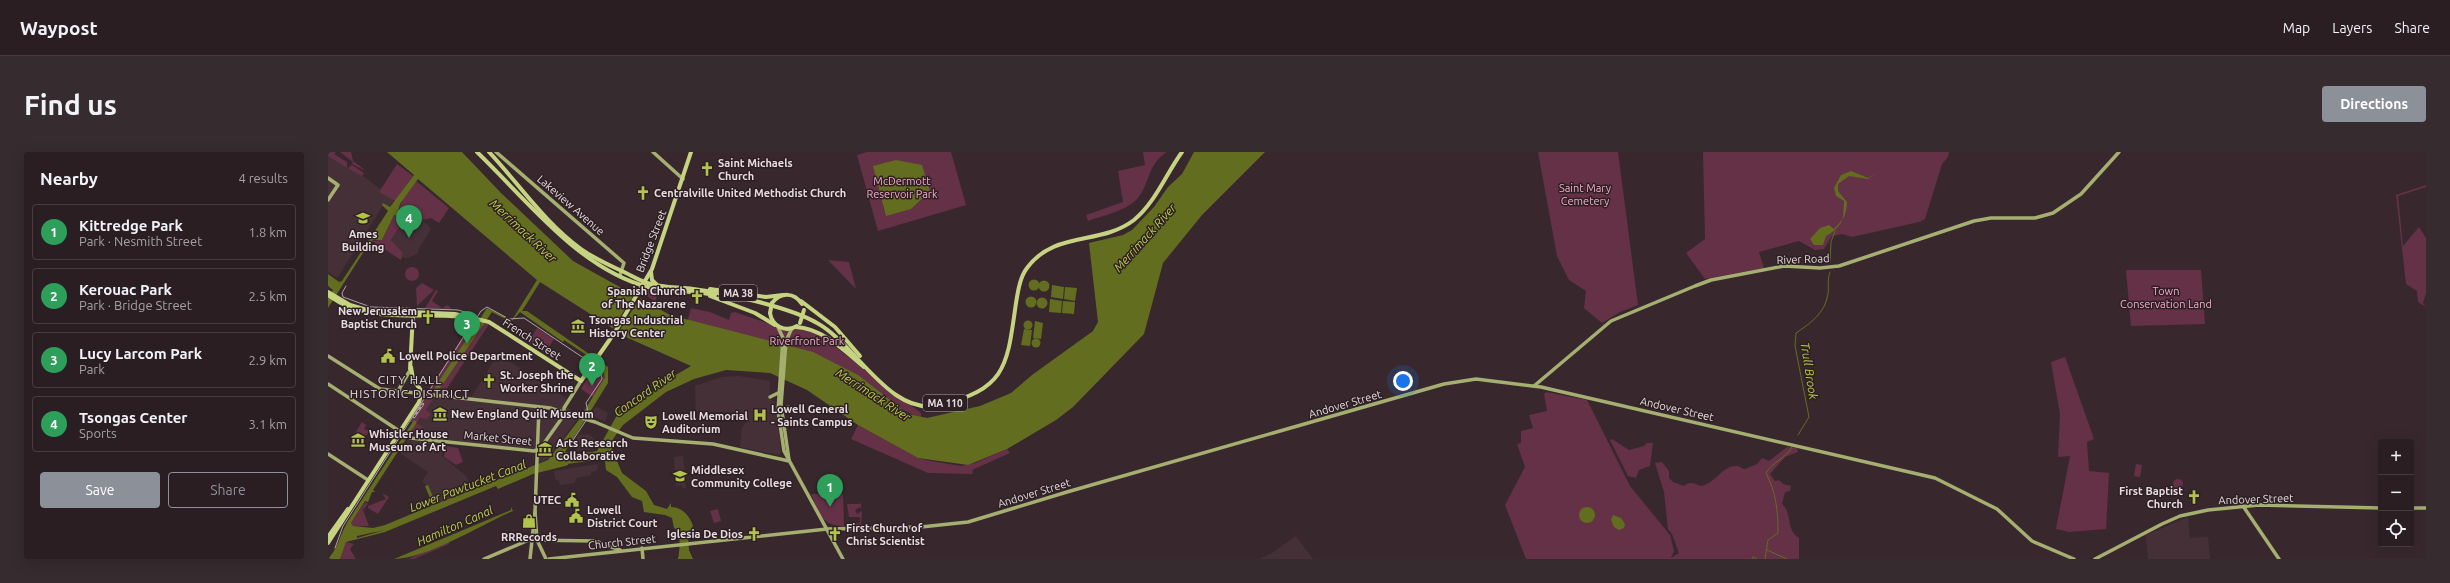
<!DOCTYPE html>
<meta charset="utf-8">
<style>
body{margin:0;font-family:Ubuntu,sans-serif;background:#362b2f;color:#f1f3f6}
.controls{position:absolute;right:12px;bottom:12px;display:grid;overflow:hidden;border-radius:4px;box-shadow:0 4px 16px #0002}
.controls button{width:36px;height:36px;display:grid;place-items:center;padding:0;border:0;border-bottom:1px solid #463c40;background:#2a1e22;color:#f1f3f6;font:20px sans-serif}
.you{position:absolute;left:1075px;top:229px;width:14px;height:14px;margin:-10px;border:3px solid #fff;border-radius:50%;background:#1a73e8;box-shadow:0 0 0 6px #1a73e833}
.badge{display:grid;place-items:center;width:26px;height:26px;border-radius:50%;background:#8c9099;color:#fff;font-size:13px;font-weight:700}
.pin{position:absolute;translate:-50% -33px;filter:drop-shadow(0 1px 2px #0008)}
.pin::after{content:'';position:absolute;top:21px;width:14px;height:12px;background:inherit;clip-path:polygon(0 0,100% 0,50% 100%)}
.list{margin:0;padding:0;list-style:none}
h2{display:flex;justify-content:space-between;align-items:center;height:52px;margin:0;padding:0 16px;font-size:17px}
h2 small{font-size:13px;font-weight:400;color:#a5a2a5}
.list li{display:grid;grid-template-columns:26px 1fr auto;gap:12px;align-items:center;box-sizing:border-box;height:56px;margin:0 8px 8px;padding:0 8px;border:1px solid #463c40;border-radius:4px}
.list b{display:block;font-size:15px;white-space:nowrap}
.list p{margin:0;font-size:13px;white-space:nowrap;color:#a5a2a5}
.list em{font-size:13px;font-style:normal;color:#a5a2a5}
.actions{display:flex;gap:8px;padding:12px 16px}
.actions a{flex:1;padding:9px 0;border:1px solid #8c9099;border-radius:4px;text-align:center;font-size:14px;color:#8c9099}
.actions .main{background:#8c9099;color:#fff}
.icon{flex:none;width:22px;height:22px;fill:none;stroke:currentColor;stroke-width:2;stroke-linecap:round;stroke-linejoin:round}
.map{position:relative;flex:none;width:2098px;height:407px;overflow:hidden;border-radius:4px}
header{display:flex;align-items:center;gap:24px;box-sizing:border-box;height:56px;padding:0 20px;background:#2a1e22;border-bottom:1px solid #463c40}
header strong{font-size:19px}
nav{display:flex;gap:22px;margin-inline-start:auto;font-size:14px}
.intro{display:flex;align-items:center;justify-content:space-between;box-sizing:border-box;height:96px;padding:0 24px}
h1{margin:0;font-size:28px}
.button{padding:10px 18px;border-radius:4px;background:#8c9099;color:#fff;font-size:14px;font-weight:700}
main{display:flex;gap:24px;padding:0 24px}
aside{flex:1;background:#2a1e22;border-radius:4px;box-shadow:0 4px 16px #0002}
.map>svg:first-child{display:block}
</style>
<header>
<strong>Waypost</strong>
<nav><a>Map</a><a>Layers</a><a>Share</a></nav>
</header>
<div class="intro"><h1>Find us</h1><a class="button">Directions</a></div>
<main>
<aside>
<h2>Nearby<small>4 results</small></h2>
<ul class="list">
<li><span class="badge" style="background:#2e9e5b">1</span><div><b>Kittredge Park</b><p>Park · Nesmith Street</p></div><em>1.8 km</em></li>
<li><span class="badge" style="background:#2e9e5b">2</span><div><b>Kerouac Park</b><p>Park · Bridge Street</p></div><em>2.5 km</em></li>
<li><span class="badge" style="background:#2e9e5b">3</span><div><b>Lucy Larcom Park</b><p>Park</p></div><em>2.9 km</em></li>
<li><span class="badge" style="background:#2e9e5b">4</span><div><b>Tsongas Center</b><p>Sports</p></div><em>3.1 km</em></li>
</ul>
<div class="actions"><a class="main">Save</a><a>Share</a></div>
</aside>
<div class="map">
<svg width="2098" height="407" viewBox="0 0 2098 407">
<rect width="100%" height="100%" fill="#38282e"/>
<g fill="#463038">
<path d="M 0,4 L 38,26 L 66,48 L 61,55 L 56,52 L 9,126 L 0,120 Z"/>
<path d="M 80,62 L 95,68 L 103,77 L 90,98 L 90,101 L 80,106 L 74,105 L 75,101 L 63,89 Z"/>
<path d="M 170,202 L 239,247 L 236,254 L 252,263 L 220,307 L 213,310 L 210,308 L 210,300 L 82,283 L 107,244 L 142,247 Z"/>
<path d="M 411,224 L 442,229 L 441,246 L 447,250 L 453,300 L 451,303 L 412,295 L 414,276 L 421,265 L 411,260 L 368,260 L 367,234 L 394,225 Z"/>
<path d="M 269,255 L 280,261 L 277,269 L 263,264 L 266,256 Z"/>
<path d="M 261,282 L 267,288 L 264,297 L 250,299 L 247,296 L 250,283 Z"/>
<path d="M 79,288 L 115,292 L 114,304 L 138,324 L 142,333 L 150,330 L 152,334 L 108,352 L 100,333 L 94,330 L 100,320 L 72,301 Z"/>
<path d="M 355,304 L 358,336 L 354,336 L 354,333 L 348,334 L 346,305 Z"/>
<path d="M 270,312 L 269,319 L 263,320 L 263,323 L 248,326 L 247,331 L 232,333 L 231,329 L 227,327 L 226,319 Z"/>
<path d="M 1860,365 L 1862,386 L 1880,385 L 1882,407 L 1820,407 L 1818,383 Z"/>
<path d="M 968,384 L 985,407 L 931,407 L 944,401 Z"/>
</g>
<g fill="#643146">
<path d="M 0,0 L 8,0 L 6,2 L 19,10 L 19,16 L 0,4 Z"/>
<path d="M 12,0 L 23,0 L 25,9 L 38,19 L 24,12 L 25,10 Z"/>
<path d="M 539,0 L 623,0 L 638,53 L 550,79 L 529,3 Z"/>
<path d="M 815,0 L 839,0 C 818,13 823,32 808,48 C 796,60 775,63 760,69 L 758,63 L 795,50 L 790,19 L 817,13 Z"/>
<path d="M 1210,0 L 1290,0 L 1310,153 L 1292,160 L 1274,171 L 1256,156 L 1258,139 L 1241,128 L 1229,104 Z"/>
<path d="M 1375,0 L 1621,0 L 1620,5 L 1614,12 L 1597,67 L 1591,70 L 1524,85 L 1514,82 L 1504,84 L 1496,97 L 1487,98 L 1471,89 L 1431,100 L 1436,116 L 1377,127 L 1358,101 L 1377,87 Z"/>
<path d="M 69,12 L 85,24 L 67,49 L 51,40 Z"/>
<path d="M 24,13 L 36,21 L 34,24 L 21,17 L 21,15 Z"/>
<path d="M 88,29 L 121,56 L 111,71 L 103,66 L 95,68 L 80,62 L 63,88 L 75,101 L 73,108 L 44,89 L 54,88 L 66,63 L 72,65 C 67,53 82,39 88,29 Z"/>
<path d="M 2098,33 L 2098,35 L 2070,44 L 2075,94 L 2091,75 L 2098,86 L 2098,141 L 2095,151 L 2098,155 L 2090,150 L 2089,139 L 2078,132 L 2068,43 Z"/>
<path d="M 500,108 L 521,110 L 528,137 Z"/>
<circle cx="84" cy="122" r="7"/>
<path d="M 1798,118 L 1873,118 L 1877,172 L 1803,174 Z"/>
<path d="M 94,131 L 106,138 L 89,154 L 88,136 Z"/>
<path d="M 317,137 L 329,139 L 328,150 L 314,141 Z"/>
<path d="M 108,138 L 110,139 L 104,149 L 114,156 L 120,153 L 123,157 L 97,156 Z"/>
<path d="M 363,156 L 382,160 L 401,168 L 403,161 L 407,160 L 462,179 L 469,177 L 488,180 L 593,261 L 593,267 L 566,253 L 359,171 Z"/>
<path d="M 144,170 L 161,172 L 116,241 L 102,240 L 101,238 Z"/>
<path d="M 209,176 L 226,187 L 217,201 L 200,190 Z"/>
<path d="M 1737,205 L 1766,287 L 1759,290 L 1761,319 L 1781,321 L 1778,377 L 1741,380 L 1728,377 L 1742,304 L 1730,305 L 1732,262 L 1723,210 Z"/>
<path d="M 265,218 L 277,223 L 277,225 L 265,245 L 253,237 Z"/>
<path d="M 1218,240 L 1259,248 L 1302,334 L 1342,383 L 1346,399 L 1343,406 L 1351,401 L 1344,382 L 1340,377 L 1336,340 L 1327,311 L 1334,310 L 1341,319 L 1341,326 L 1345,330 L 1356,334 C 1362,328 1368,333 1374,334 C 1387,331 1395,313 1409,314 C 1413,314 1412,317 1417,317 L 1429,312 L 1434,306 L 1441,309 L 1459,295 L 1469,296 L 1470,300 L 1457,305 L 1442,322 L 1447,329 L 1451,328 L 1455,332 L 1463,334 L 1462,339 L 1457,340 L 1454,352 C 1465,362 1457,377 1471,386 L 1471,407 L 1198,407 L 1177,353 L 1197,315 L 1189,292 L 1193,291 L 1193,279 L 1205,276 L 1201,263 L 1219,259 L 1216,242 Z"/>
<path d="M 95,246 L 105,247 L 98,258 L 103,262 L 99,267 L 92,266 L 90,270 L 81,270 Z"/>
<path d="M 34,270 L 38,273 L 36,277 L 41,279 L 35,289 L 26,283 Z"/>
<path d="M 88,271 L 95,275 L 89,284 L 81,282 Z"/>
<path d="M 530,273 L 590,306 L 603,309 L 633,314 L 647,311 L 679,297 L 682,301 L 644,318 L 645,322 L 600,321 L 523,287 Z"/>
<path d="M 1284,287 L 1301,298 L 1316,294 L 1319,291 L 1325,291 L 1322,314 L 1311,318 L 1308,326 L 1300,324 L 1282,288 Z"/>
<path d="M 117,294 L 130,296 L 135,310 L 128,313 L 116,305 Z"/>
<path d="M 1808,312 L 1814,313 L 1812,325 L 1806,324 Z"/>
<circle cx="1850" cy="332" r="5"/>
<path d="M 54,341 L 61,345 L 50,362 L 40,356 L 40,354 L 58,347 Z"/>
<path d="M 483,342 L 515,342 L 516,374 C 492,374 492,360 483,342 Z"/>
<path d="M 37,350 L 40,352 L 35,358 L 41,374 L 25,374 L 23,371 Z"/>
<path d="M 533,350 L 533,358 L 532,355 L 527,358 L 529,362 L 534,359 L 533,373 L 520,373 L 532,371 L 532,365 L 521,365 L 519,352 L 532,352 Z"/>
<path d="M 390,357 L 393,369 L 386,371 L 382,359 Z"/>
<path d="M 121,389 L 121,392 L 86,407 L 80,407 Z"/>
<path d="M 18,390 L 26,392 L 22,397 L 28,407 L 12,407 Z"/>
</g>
<g fill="#626d1f" fill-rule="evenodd">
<path d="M 59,0 L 134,0 L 173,41 L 245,109 L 342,163 L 485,200 L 530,223 L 580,262 L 599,266 L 652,254 L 683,241 L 704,223 L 765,179 L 770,170 L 761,91 L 795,83 L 804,78 L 826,55 L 840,35 L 854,22 L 866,0 L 937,0 L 874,63 L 835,111 L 816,182 L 745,255 L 728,268 L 679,297 L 640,313 L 590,306 L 530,273 L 479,238 L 442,221 L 398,218 L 366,227 L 338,240 L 295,273 L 285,287 L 284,297 L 294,321 L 318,339 L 326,353 L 339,357 L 343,351 L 343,355 C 354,355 362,364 365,374 L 360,383 L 361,398 L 365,407 L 350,407 C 352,396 352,389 350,378 L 346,376 L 344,366 L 337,363 L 316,360 L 314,349 L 304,345 L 289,325 L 278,318 L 277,309 L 271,307 L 270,304 L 240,310 L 240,313 L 237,314 L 205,322 L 170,337 L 168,334 L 57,380 L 18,390 L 12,407 L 0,407 C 10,396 12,383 20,369 L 86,268 L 89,270 L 45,338 L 47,340 L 44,340 L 40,350 L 37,349 L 23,371 L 25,374 L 45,376 L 57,373 L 105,353 L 97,334 L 100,333 L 108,352 L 220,308 L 250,269 L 277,225 L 272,212 L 236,188 L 235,190 L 192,160 L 183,170 L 164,160 L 112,236 L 108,240 L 104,240 L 159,156 L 184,168 L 209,128 L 90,27 L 72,52 L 70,60 L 73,63 L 72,65 L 66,63 L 54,88 L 45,88 L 40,93 L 0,156 L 0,146 L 5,138 L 0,134 L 0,122 L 11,130 L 14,129 L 60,59 L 54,53 L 55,51 L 62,55 L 86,23 ZM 212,130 L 300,186 L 363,214 L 341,227 L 305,256 L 297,258 L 293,256 L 269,299 L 249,302 L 237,300 L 280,231 L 280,215 L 199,159 L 194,159 ZM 57,378 L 29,386 L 29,384 Z"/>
<path d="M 568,8 L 594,13 L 602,39 L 583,57 L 558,64 L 545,14 Z"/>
<path d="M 1523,19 L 1540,26 L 1547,22 L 1540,27 L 1521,24 L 1510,32 L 1510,39 L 1519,50 C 1519,66 1510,78 1498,84 L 1495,93 L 1486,93 L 1482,87 L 1492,76 L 1501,73 L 1506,77 L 1515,67 L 1516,49 L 1508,44 L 1506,36 L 1513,23 Z"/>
<circle cx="706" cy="133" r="5.5"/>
<circle cx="716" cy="134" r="5.5"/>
<path d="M 724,133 L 736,135 L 735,147 L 723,145 Z"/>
<path d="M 737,135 L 749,136 L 747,149 L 736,147 Z"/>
<circle cx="703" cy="150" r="5.5"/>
<circle cx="714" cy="151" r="5.5"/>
<path d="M 722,147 L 734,149 L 733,161 L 721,160 Z"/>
<path d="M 735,149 L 747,150 L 746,162 L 734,161 Z"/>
<circle cx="700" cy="173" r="4.5"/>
<path d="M 707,169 L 715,171 L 713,187 L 705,186 Z"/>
<path d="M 696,177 L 704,178 L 702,194 L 693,193 Z"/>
<circle cx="708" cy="191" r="4.5"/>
<circle cx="1259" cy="363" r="8"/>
<path d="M 183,355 L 185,359 C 154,372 99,407 66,407 L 183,358 Z"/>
<path d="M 1285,363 L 1293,366 L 1297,372 L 1296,376 L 1291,378 L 1286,375 L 1283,368 Z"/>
</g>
<path fill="#38282e" d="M 307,141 L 313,144 L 290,181 L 284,178 Z"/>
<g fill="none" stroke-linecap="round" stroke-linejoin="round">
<g stroke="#626d1f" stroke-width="1">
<path d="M 1502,110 L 1503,90 L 1507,79"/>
<path d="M 1470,283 L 1481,265 L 1467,194 L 1468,181 C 1483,171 1497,161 1500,142 C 1501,134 1499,128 1502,120"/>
<path d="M 1439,398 L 1459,407"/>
<path d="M 1424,407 L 1425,405 L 1429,407"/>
<path d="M 1437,407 L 1440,388 L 1450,381 C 1450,359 1448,340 1438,321 C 1444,310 1459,306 1464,295"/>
</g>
<path stroke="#626d1f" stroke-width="2.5" d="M 237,311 L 273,306"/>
<g stroke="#a4af70" stroke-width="3.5">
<path d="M 168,0 L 296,111 L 292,123"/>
<path d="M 325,0 L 355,27"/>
<path d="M 0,26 L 10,33 L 0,48"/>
<path d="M 450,175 L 455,186 L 450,259 L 456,299 L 515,407"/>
<path d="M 0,204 L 52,237 L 222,256 L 267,270 L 305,286 L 385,292 L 461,309"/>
<path d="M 0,232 L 82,286 L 206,299 L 212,297 L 236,263 L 236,256 L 253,229"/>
<path d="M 1206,234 L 1283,169 L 1367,134 L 1383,128 L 1456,114 L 1492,116 L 1511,114 L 1646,69 L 1663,66 L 1707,66 L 1725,61 L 1753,42 L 1791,0"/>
<path d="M 70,239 L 81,220"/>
<path d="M 442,245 L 450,241"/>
<path d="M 211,255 L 207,360 L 209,388 L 218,407"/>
<path d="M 453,258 L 460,255"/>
<path d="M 0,302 L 40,328"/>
<path d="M 461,308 L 453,253 L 458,189 L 464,176"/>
<path d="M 1915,354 L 1951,407"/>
<path d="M 2083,356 L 2098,356"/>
<path d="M 314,396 L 315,407"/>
<path d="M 156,407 L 201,388 L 267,389 L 292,398"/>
<path d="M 202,407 L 207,360"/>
<path d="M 221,407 L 499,377 L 593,375 L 640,370 L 739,340 L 1116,232 L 1148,227 L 1213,235 L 1607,326 L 1669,357 L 1704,389 L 1746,407"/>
<path d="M 1767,407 L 1834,372 L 1852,364 L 1880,358 L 1931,353 L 2053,356"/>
</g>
<g stroke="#c6d481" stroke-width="4">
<path d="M 149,0 C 199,48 251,117 320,135 C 342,140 365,139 387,143"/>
<path d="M 161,0 C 191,32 217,71 253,97 C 267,107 283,114 298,121 C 306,125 314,130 323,132 C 336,136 351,135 365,137 C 397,141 462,155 489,171 C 528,192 562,265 611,253 C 679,237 679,214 688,151 C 690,139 692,125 699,116 C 727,78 772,94 806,68 C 827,51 838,22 854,0"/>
<path d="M 323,120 L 324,128 L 329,133"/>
<path d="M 382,137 L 438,145 L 455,143"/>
<path d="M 0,140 L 22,153 L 39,158 L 127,162 L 161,170 L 253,229 L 287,180 L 324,117 L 363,0"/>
<path d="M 0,143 C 39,172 89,160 134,165"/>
<path d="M 382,144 L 427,161 L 447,173"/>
<path d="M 473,149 L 507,175 L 532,204"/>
<path d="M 444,151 C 453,140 466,140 474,152"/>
<path d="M 442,161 C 444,174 457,181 469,174"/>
<path d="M 468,175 C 494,176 517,199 536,215"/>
<path d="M 82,217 L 85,162"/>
<path d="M 0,385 L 20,357"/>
<path d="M 0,391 L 91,250 L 94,240 L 85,227 L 83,215"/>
</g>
<g stroke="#aea2a6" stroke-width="1">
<path d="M 146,170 L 153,159 L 159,155 L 181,167 L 196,166 L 272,217 L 274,227 L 258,251 L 261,264 L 241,294"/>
<path d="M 7,396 L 15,374 L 147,167 L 144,162 L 130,158 L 43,155 L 15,145 L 14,141 L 18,134"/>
</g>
<defs>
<path id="rail" d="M 86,265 L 95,252"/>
</defs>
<use href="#rail" stroke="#aea2a6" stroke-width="2.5"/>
<use href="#rail" stroke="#2d1f24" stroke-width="1" stroke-dasharray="3" stroke-linecap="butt"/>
<g stroke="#c6d481" stroke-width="4">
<path d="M 442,161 L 444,151"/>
<path d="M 472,171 L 476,158"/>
</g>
</g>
<defs>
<symbol id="church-bare" viewBox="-9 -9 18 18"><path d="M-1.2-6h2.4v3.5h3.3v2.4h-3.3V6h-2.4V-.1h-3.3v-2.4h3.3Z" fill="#b2c34c" stroke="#2d1f24" stroke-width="2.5" paint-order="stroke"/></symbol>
<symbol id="university-bare" viewBox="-9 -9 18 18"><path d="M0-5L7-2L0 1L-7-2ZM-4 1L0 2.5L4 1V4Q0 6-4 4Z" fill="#b2c34c" stroke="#2d1f24" stroke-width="2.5" paint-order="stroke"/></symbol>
<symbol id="museum-bare" viewBox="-9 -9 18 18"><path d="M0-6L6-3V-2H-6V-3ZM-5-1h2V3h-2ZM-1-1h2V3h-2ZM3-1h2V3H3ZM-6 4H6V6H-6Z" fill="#b2c34c" stroke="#2d1f24" stroke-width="2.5" paint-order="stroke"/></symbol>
<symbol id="civic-bare" viewBox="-9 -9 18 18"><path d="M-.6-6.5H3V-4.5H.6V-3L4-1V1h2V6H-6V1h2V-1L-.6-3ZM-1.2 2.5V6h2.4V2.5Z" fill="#b2c34c" stroke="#2d1f24" stroke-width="2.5" paint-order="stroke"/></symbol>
<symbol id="hospital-bare" viewBox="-9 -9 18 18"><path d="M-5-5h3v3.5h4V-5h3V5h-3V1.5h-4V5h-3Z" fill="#b2c34c" stroke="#2d1f24" stroke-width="2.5" paint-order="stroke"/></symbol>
<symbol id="theatre-bare" viewBox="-9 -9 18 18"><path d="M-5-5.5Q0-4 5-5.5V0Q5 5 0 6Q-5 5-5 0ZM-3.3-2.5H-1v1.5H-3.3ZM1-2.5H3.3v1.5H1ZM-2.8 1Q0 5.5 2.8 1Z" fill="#b2c34c" stroke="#2d1f24" stroke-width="2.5" paint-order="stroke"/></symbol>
<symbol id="shop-bare" viewBox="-9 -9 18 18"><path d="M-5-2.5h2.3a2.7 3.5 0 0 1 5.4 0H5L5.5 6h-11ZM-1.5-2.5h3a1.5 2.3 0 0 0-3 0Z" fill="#b2c34c" stroke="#2d1f24" stroke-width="2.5" paint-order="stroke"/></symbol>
</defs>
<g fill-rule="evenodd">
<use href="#church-bare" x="369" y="7" width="20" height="20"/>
<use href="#church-bare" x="305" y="31" width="20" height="20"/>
<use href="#university-bare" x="25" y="56" width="20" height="20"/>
<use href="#church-bare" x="359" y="135" width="20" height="20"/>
<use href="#church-bare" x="90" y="155" width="20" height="20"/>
<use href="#museum-bare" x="240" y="164" width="20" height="20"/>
<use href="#civic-bare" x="50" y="194" width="20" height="20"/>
<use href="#church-bare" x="151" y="219" width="20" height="20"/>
<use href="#museum-bare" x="102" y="252" width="20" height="20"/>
<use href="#hospital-bare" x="422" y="253" width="20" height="20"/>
<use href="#theatre-bare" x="313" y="260" width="20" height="20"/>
<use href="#museum-bare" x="20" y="278" width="20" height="20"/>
<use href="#museum-bare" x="207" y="287" width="20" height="20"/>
<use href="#university-bare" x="342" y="314" width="20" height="20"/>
<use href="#church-bare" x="1856" y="335" width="20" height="20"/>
<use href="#civic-bare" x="234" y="338" width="20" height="20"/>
<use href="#civic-bare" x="238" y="354" width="20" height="20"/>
<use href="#shop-bare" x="191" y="359" width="20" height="20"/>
<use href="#church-bare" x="416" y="372" width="20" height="20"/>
<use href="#church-bare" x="497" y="372" width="20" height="20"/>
</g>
<g text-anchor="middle" stroke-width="3" stroke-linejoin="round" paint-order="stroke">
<g fill="#2d1f24" stroke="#afa3a8" stroke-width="1">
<rect x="391" y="133" width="38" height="16" rx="3"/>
<rect x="595" y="243" width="44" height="16" rx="3"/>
</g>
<g font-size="10" font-weight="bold" fill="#e7dce0">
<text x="410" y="145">MA 38</text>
<text x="617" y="255">MA 110</text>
</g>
<g font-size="11" font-weight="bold" fill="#e7dce0" stroke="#2d1f24" text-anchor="start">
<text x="390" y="15">Saint Michaels<tspan x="390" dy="13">Church</tspan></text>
<text x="326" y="45">Centralville United Methodist Church</text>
<text x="35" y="86" text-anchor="middle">Ames<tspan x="35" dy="13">Building</tspan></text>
<text x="358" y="143" text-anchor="end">Spanish Church<tspan x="358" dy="13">of The Nazarene</tspan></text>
<text x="89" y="163" text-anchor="end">New Jerusalem<tspan x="89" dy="13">Baptist Church</tspan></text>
<text x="261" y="172">Tsongas Industrial<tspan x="261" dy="13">History Center</tspan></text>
<text x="71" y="208">Lowell Police Department</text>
<text x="172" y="227">St. Joseph the<tspan x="172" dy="13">Worker Shrine</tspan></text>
<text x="443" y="261">Lowell General<tspan x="443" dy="13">- Saints Campus</tspan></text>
<text x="123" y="266">New England Quilt Museum</text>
<text x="334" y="268">Lowell Memorial<tspan x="334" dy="13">Auditorium</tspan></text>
<text x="41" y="286">Whistler House<tspan x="41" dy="13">Museum of Art</tspan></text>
<text x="228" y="295">Arts Research<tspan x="228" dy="13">Collaborative</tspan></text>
<text x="363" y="322">Middlesex<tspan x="363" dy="13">Community College</tspan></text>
<text x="1855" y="343" text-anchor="end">First Baptist<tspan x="1855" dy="13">Church</tspan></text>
<text x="233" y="352" text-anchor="end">UTEC</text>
<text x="259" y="362">Lowell<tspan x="259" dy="13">District Court</tspan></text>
<text x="518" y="380">First Church of<tspan x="518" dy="13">Christ Scientist</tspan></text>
<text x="415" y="386" text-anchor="end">Iglesia De Dios</text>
<text x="201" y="389" text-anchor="middle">RRRecords</text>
</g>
<g font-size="11" fill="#f7acc8" stroke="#2d1f24">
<text x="574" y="33">McDermott<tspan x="574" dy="13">Reservoir Park</tspan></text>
<text x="1257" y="40">Saint Mary<tspan x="1257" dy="13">Cemetery</tspan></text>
<text x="1838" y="143">Town<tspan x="1838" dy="13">Conservation Land</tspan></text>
<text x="479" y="193">Riverfront Park</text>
</g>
<g font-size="11" fill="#e7dce0" stroke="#2d1f24">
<text transform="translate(243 53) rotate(41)" y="4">Lakeview Avenue</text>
<text transform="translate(323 89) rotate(-69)" y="4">Bridge Street</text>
<text transform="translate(1475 107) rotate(-2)" y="4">River Road</text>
<text transform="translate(204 187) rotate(33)" y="4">French Street</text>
<text transform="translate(1017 252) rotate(-16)" y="4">Andover Street</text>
<text transform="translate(1349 257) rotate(13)" y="4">Andover Street</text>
<text transform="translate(170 286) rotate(6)" y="4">Market Street</text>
<text transform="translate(706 341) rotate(-17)" y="4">Andover Street</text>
<text transform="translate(1928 347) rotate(-2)" y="4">Andover Street</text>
<text transform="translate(294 390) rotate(-6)" y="4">Church Street</text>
</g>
<g font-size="12" font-style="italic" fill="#bed04b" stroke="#2d1f24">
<text transform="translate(195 79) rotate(43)" y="4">Merrimack River</text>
<text transform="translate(817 86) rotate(-48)" y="4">Merrimack River</text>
<text transform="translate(1481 219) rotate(81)" y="4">Trull Brook</text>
<text transform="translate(317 241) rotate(-35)" y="4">Concord River</text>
<text transform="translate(545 243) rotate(33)" y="4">Merrimack River</text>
<text transform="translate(140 334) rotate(-21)" y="4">Lower Pawtucket Canal</text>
<text transform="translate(127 374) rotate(-24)" y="4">Hamilton Canal</text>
</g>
<g font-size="12" letter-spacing="1" fill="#e7dce0" stroke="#2d1f24">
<text x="82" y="232">CITY HALL<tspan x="82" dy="14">HISTORIC DISTRICT</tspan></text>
</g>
</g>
</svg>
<div class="controls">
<button>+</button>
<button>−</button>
<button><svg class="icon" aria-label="locate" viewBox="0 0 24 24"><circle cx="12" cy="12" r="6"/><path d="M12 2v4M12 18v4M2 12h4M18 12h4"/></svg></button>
</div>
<div class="you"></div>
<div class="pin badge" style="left:502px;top:355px;background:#2e9e5b">1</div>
<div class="pin badge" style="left:264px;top:234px;background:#2e9e5b">2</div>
<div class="pin badge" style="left:139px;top:192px;background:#2e9e5b">3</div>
<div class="pin badge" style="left:81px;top:86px;background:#2e9e5b">4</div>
</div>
</main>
